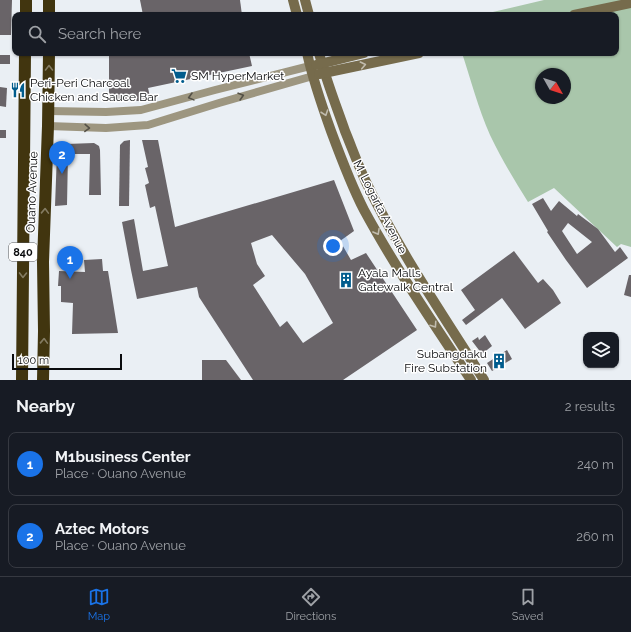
<!DOCTYPE html>
<meta charset="utf-8">
<style>
body{margin:0;font-family:Raleway,sans-serif;background:#20242c;color:#f1f3f6}
.controls{position:absolute;right:12px;bottom:12px;display:grid;overflow:hidden;border-radius:8px;box-shadow:0 1px 3px #0004}
.controls button{width:36px;height:36px;display:grid;place-items:center;padding:0;border:0;border-bottom:1px solid #363941;background:#171b24;color:#f1f3f6;font:20px sans-serif}
.compass{position:absolute;left:535px;top:68px;width:36px;height:36px;border-radius:50%;background:#171b24;box-shadow:0 1px 3px #0004;rotate:129deg}
.scale{position:absolute;left:12px;bottom:10px;width:110px;box-sizing:border-box;padding-left:4px;border:2px solid #0b0c0e;border-top:0;font-size:11px;line-height:14px;white-space:nowrap;color:#0b0c0e;-webkit-text-stroke:3px #fff;paint-order:stroke}
.you{position:absolute;left:333px;top:246px;width:14px;height:14px;margin:-10px;border:3px solid #fff;border-radius:50%;background:#1a73e8;box-shadow:0 0 0 6px #1a73e833}
.badge{display:grid;place-items:center;width:26px;height:26px;border-radius:50%;background:#1a73e8;color:#fff;font-size:13px;font-weight:700}
.pin{position:absolute;translate:-50% -33px;filter:drop-shadow(0 1px 2px #0008)}
.pin::after{content:'';position:absolute;top:21px;width:14px;height:12px;background:inherit;clip-path:polygon(0 0,100% 0,50% 100%)}
.list{margin:0;padding:0;list-style:none}
h2{display:flex;justify-content:space-between;align-items:center;height:52px;margin:0;padding:0 16px;font-size:17px}
h2 small{font-size:13px;font-weight:400;color:#9ea1a6}
.list li{display:grid;grid-template-columns:26px 1fr auto;gap:12px;align-items:center;box-sizing:border-box;height:64px;margin:0 8px 8px;padding:0 8px;border:1px solid #363941;border-radius:8px}
.list b{display:block;font-size:15px;white-space:nowrap}
.list p{margin:0;font-size:13px;white-space:nowrap;color:#9ea1a6}
.list em{font-size:13px;font-style:normal;color:#9ea1a6}
.icon{flex:none;width:22px;height:22px;fill:none;stroke:currentColor;stroke-width:2;stroke-linecap:round;stroke-linejoin:round}
.map{position:relative;flex:none;width:631px;height:380px;overflow:hidden}
.search{position:absolute;background:#171b24;box-shadow:0 1px 3px #0004;left:12px;right:12px;top:12px;height:44px;display:flex;align-items:center;gap:10px;box-sizing:border-box;padding:0 14px;border-radius:8px;color:#9ea1a6;font-size:15px}
.sheet{height:196px;background:#171b24}
nav{display:flex;justify-content:space-around;align-items:center;box-sizing:border-box;height:56px;border-top:1px solid #363941;background:#171b24;font-size:11px;color:#9ea1a6}
nav a{display:grid;justify-items:center;gap:2px}
nav .on{color:#1a73e8}
.map>svg:first-child{display:block}
</style>
<div class="map">
<svg width="631" height="380" viewBox="0 0 631 380">
<rect width="100%" height="100%" fill="#eaeff4"/>
<path fill="#a9c6ab" fill-rule="evenodd" d="M 544,0 L 631,0 L 631,247 L 621,244 L 617,247 L 554,188 L 528,202 C 514,180 501,158 490,135 C 478,108 471,80 462,53 L 616,53 L 616,15 L 480,15 ZM 541,74 L 565,74 L 565,98 L 541,98 Z"/>
<g fill="#696468" fill-rule="evenodd">
<path d="M 0,0 L 12,0 L 11,35 L 0,35 Z"/>
<path d="M 140,0 L 240,0 L 242,15 L 143,15 Z"/>
<path d="M 109,53 L 249,53 L 252,66 L 148,88 L 151,101 L 134,101 L 133,96 L 131,96 L 131,101 L 109,100 Z"/>
<rect x="0" y="55" width="10" height="9"/>
<path d="M 0,87 L 7,88 L 6,107 L 0,106 Z"/>
<rect x="0" y="130" width="6" height="8"/>
<path d="M 130,140 L 129,206 L 119,206 L 120,145 L 124,141 Z"/>
<path d="M 142,140 L 158,140 L 175,227 L 334,180 L 354,231 L 340,241 L 351,260 L 366,253 L 417,330 L 343,380 L 253,380 L 199,297 L 197,287 L 137,299 L 131,270 L 122,222 L 134,219 L 143,271 L 168,266 L 155,206 L 150,208 L 145,185 L 149,183 L 145,168 L 148,167 ZM 272,235 L 305,274 L 333,323 L 303,343 L 287,321 L 280,327 L 253,285 L 265,276 L 257,264 L 251,243 Z"/>
<path d="M 94,143 L 99,146 L 100,150 L 101,195 L 89,195 L 90,154 L 68,154 L 67,205 L 55,206 L 57,153 L 58,149 L 63,145 L 66,144 Z"/>
<path d="M 543,198 L 551,211 L 559,201 L 577,216 L 578,214 L 598,229 L 615,252 L 620,247 L 628,258 L 587,288 L 566,260 L 547,232 L 548,231 L 532,204 ZM 568,223 L 592,242 L 577,254 L 562,231 Z"/>
<path d="M 514,251 L 538,283 L 543,279 L 553,290 L 561,303 L 525,329 L 502,298 L 466,325 L 462,320 L 475,310 L 461,290 Z"/>
<path d="M 102,259 L 103,271 L 108,271 L 118,333 L 72,334 L 73,303 L 61,302 L 61,286 L 58,286 L 59,271 L 85,272 L 84,260 Z"/>
<path d="M 629,275 L 631,275 L 631,297 L 624,295 Z"/>
<path d="M 485,335 L 492,346 L 482,354 L 472,341 L 478,337 L 479,340 Z"/>
<path d="M 507,350 L 512,359 L 492,371 L 487,363 Z"/>
<path d="M 202,360 L 226,360 L 241,380 L 202,380 Z"/>
</g>
<g fill="none" stroke-linecap="round" stroke-linejoin="round">
<g stroke="#9d9680" stroke-width="8">
<path d="M 49,111 L 106,112 L 141,110 L 215,90 L 310,66"/>
<path d="M 48,126 L 106,128 L 148,125 L 219,103 L 313,76"/>
</g>
<g stroke="#766b4c" stroke-width="10">
<path d="M 293,0 L 297,15"/>
<path d="M 305,0 L 309,15"/>
<path d="M 574,15 L 631,3"/>
<path d="M 307,53 C 313,80 322,106 331,131 C 341,158 351,185 364,210 C 396,269 434,324 471,380"/>
<path d="M 319,53 C 326,80 336,105 345,131 C 352,148 358,165 366,182 C 399,251 443,315 484,380"/>
<path d="M 316,65 L 364,53"/>
<path d="M 319,74 L 419,53"/>
</g>
<g stroke="#41350f" stroke-width="12">
<path d="M 26,15 L 26,0"/>
<path d="M 49,15 L 49,0"/>
<path d="M 22,380 L 25,53"/>
<path d="M 43,380 L 44,331 L 43,262 L 48,126 L 49,53"/>
</g>
</g>
<defs><path id="oneway-chevron" d="M-2-3.5L2.5 0L-2 3.5" fill="none" stroke-width="1.6" stroke-linecap="round" stroke-linejoin="round"/></defs>
<g stroke="#c1bcae">
<use href="#oneway-chevron" transform="translate(363 65) rotate(-12)"/>
<use href="#oneway-chevron" transform="translate(325 113) rotate(71)"/>
<use href="#oneway-chevron" transform="translate(377 232) rotate(61)"/>
<use href="#oneway-chevron" transform="translate(434 325) rotate(56)"/>
</g>
<g stroke="#847c63">
<use href="#oneway-chevron" transform="translate(49 68) rotate(-90)"/>
<use href="#oneway-chevron" transform="translate(45 211) rotate(-88)"/>
<use href="#oneway-chevron" transform="translate(23 275) rotate(91)"/>
<use href="#oneway-chevron" transform="translate(44 341) rotate(-88)"/>
</g>
<g stroke="#545147">
<use href="#oneway-chevron" transform="translate(241 96) rotate(-16)"/>
<use href="#oneway-chevron" transform="translate(191 97) rotate(165)"/>
<use href="#oneway-chevron" transform="translate(87 128) rotate(2)"/>
</g>
<defs>
<symbol id="supermarket-bare" viewBox="-9 -9 18 18"><path d="M-6-5.5h2.5l.6 2H6L4.5 2H-2.5L-4.4-4H-6ZM-1.5 3.2a1.3 1.3 0 1 0 .1 0ZM3 3.2a1.3 1.3 0 1 0 .1 0Z" fill="#015c8d" stroke="#fff" stroke-width="2.5" paint-order="stroke"/></symbol>
<symbol id="restaurant-bare" viewBox="-9 -9 18 18"><path d="M-5-6h1v4h1v-4h1v4h1v-4h1v5L-1.5 .5V6h-2V.5L-5-1ZM5-6V6H3V1.5H1.5Q1.5-4 5-6Z" fill="#015c8d" stroke="#fff" stroke-width="2.5" paint-order="stroke"/></symbol>
<symbol id="building-bare" viewBox="-9 -9 18 18"><path d="M-4-6H4V6H1V3H-1V6H-4ZM-2.5-4.3h1.7v1.8h-1.7ZM.8-4.3h1.7v1.8H.8ZM-2.5-1h1.7V.8h-1.7ZM.8-1h1.7V.8H.8Z" fill="#015c8d" stroke="#fff" stroke-width="2.5" paint-order="stroke"/></symbol>
</defs>
<g fill-rule="evenodd">
<use href="#supermarket-bare" x="168" y="65" width="22" height="22"/>
<use href="#restaurant-bare" x="7" y="79" width="22" height="22"/>
<use href="#building-bare" x="335" y="269" width="22" height="22"/>
<use href="#building-bare" x="488" y="350" width="22" height="22"/>
</g>
<g text-anchor="middle" stroke-width="3" stroke-linejoin="round" paint-order="stroke">
<rect fill="#fff" stroke="#545556" stroke-width="1" x="9" y="243" width="28" height="18" rx="3"/>
<g font-size="11" font-weight="bold" fill="#0b0c0e">
<text x="23" y="256">840</text>
</g>
<g font-size="12" fill="#0b0c0e" stroke="#fff" text-anchor="start">
<text x="191" y="80">SM HyperMarket</text>
<text x="30" y="87">Peri-Peri Charcoal<tspan x="30" dy="14">Chicken and Sauce Bar</tspan></text>
<text x="358" y="277">Ayala Malls<tspan x="358" dy="14">Gatewalk Central</tspan></text>
<text x="487" y="358" text-anchor="end">Subangdaku<tspan x="487" dy="14">Fire Substation</tspan></text>
</g>
<g font-size="12" fill="#0b0c0e" stroke="#fff">
<text transform="translate(32 192) rotate(-88)" y="4">Ouano Avenue</text>
<text transform="translate(380 207) rotate(63)" y="4">M. Logarta Avenue</text>
</g>
</g>
</svg>
<div class="controls">
<button><svg class="icon" aria-label="layers" viewBox="0 0 24 24"><path d="M12 4l9 5-9 5-9-5zM3 14l9 5 9-5"/></svg></button>
</div>
<svg class="compass" viewBox="-18 -18 36 36"><path d="M0-13l5 13h-10z" fill="#e53935"/><path d="M0 13l5-13h-10z" fill="#9ea1a6"/></svg>
<div class="scale">100 m</div>
<div class="you"></div>
<div class="pin badge" style="left:70px;top:279px">1</div>
<div class="pin badge" style="left:62px;top:174px">2</div>
<div class="search"><svg class="icon" aria-label="search" viewBox="0 0 24 24"><circle cx="10" cy="10" r="6"/><path d="M15 15l6 6"/></svg>Search here</div>
</div>
<section class="sheet">
<h2>Nearby<small>2 results</small></h2>
<ul class="list">
<li><span class="badge">1</span><div><b>M1business Center</b><p>Place · Ouano Avenue</p></div><em>240 m</em></li>
<li><span class="badge">2</span><div><b>Aztec Motors</b><p>Place · Ouano Avenue</p></div><em>260 m</em></li>
</ul>
</section>
<nav>
<a class="on"><svg class="icon" aria-label="map" viewBox="0 0 24 24"><path d="M3 6l6-2 6 2 6-2v14l-6 2-6-2-6 2zM9 4v14M15 6v14"/></svg>Map</a>
<a><svg class="icon" aria-label="directions" viewBox="0 0 24 24"><path d="M12 3l9 9-9 9-9-9zM9 14v-3h6M13 9l2 2-2 2"/></svg>Directions</a>
<a><svg class="icon" aria-label="saved" viewBox="0 0 24 24"><path d="M7 4h10v16l-5-4-5 4z"/></svg>Saved</a>
</nav>
